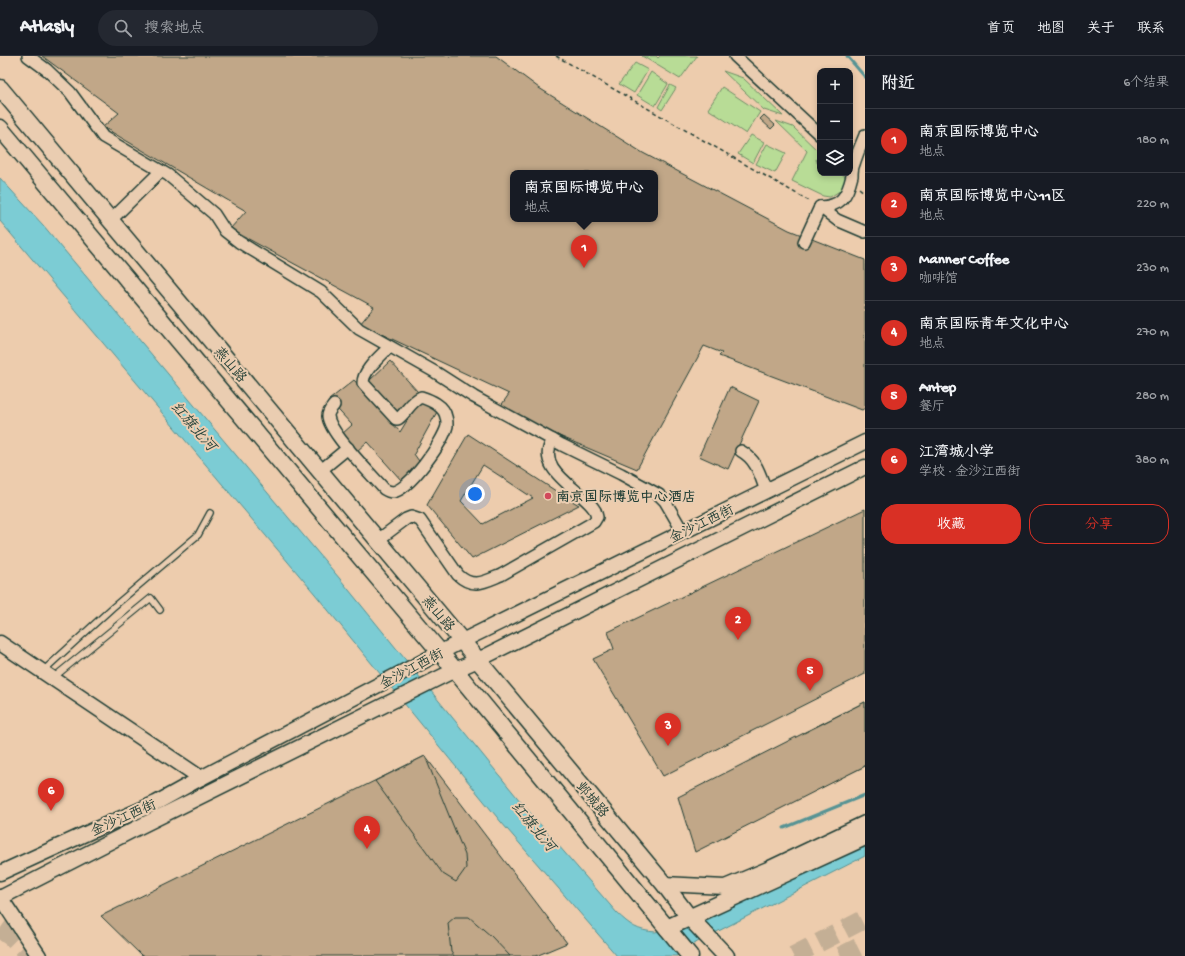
<!DOCTYPE html>
<html lang="zh">
<meta charset="utf-8">
<style>
body{margin:0;font-family:"Gochi Hand","LXGW WenKai TC",sans-serif;background:#242831;color:#f1f3f6}
.controls{position:absolute;right:12px;top:12px;display:grid;overflow:hidden;border-radius:8px;box-shadow:0 2px 6px #0003}
.controls button{width:36px;height:36px;display:grid;place-items:center;padding:0;border:0;border-bottom:1px solid #363941;background:#171b24;color:#f1f3f6;font:20px sans-serif}
.you{position:absolute;left:475px;top:438px;width:14px;height:14px;margin:-10px;border:3px solid #fff;border-radius:50%;background:#1a73e8;box-shadow:0 0 0 6px #1a73e833}
.badge{display:grid;place-items:center;width:26px;height:26px;border-radius:50%;background:#d93025;color:#fff;font-size:13px;font-weight:700}
.pin{position:absolute;translate:-50% -33px;filter:drop-shadow(0 1px 2px #0008)}
.pin::after{content:'';position:absolute;top:21px;width:14px;height:12px;background:inherit;clip-path:polygon(0 0,100% 0,50% 100%)}
.popup{position:absolute;left:510px;top:114px;width:148px;height:52px;box-sizing:border-box;display:grid;place-content:center;border-radius:8px;background:#171b24;filter:drop-shadow(0 1px 3px #0005);font-size:13px;white-space:nowrap;color:#9ea1a6}
.popup b{font-size:15px;color:#f1f3f6}
.popup::after{content:'';position:absolute;left:50%;top:100%;margin-left:-8px;border:8px solid transparent;border-top-color:#171b24}
.list{margin:0;padding:0;list-style:none}
h2{display:flex;justify-content:space-between;align-items:center;height:52px;margin:0;padding:0 16px;font-size:17px}
h2 small{font-size:13px;font-weight:400;color:#9ea1a6}
.list li{display:grid;grid-template-columns:26px 1fr auto;gap:12px;align-items:center;box-sizing:border-box;height:64px;padding:0 16px;border-top:1px solid #363941}
.list b{display:block;font-size:15px;white-space:nowrap}
.list p{margin:0;font-size:13px;white-space:nowrap;color:#9ea1a6}
.list em{font-size:13px;font-style:normal;color:#9ea1a6}
.actions{display:flex;gap:8px;padding:12px 16px}
.actions a{flex:1;padding:9px 0;border:1px solid #d93025;border-radius:16px;text-align:center;font-size:14px;color:#d93025}
.actions .main{background:#d93025;color:#fff}
.icon{flex:none;width:22px;height:22px;fill:none;stroke:currentColor;stroke-width:2;stroke-linecap:round;stroke-linejoin:round}
.map{position:relative;flex:none;width:865px;height:900px;overflow:hidden}
header{display:flex;align-items:center;gap:24px;box-sizing:border-box;height:56px;padding:0 20px;background:#171b24;border-bottom:1px solid #363941}
header strong{font-size:19px}
nav{display:flex;gap:22px;margin-inline-start:auto;font-size:14px}
.search{width:280px;height:36px;background:#242831;display:flex;align-items:center;gap:10px;box-sizing:border-box;padding:0 14px;border-radius:22px;color:#9ea1a6;font-size:15px}
main{display:flex}
aside{flex:1;background:#171b24}
.map>svg:first-child{display:block}
</style>
<header>
<strong>Atlasly</strong>
<div class="search"><svg class="icon" aria-label="search" viewBox="0 0 24 24"><circle cx="10" cy="10" r="6"/><path d="M15 15l6 6"/></svg>搜索地点</div>
<nav><a>首页</a><a>地图</a><a>关于</a><a>联系</a></nav>
</header>
<main>
<div class="map">
<svg width="865" height="900" viewBox="0 0 865 900">
<rect width="100%" height="100%" fill="#edccad"/>
<filter id="ink" filterUnits="userSpaceOnUse"><feTurbulence type="fractalNoise" baseFrequency=".025" numOctaves="2"/><feDisplacementMap in="SourceGraphic" scale="8" xChannelSelector="R" yChannelSelector="G"/><feConvolveMatrix kernelMatrix="1 2 1 2 8 2 1 2 1" color-interpolation-filters="sRGB"/></filter>
<g filter="url(#ink)">
<g fill="#b8dc96" stroke="#6c8c65">
<path d="M 642,0 L 656,0 L 658,2 L 660,0 L 697,0 L 680,23 Z"/>
<path d="M 635,7 L 648,14 L 634,37 L 619,28 Z"/>
<path d="M 723,15 L 743,22 L 783,60 L 764,54 Z"/>
<path d="M 651,16 L 668,28 L 655,50 L 637,39 Z"/>
<path d="M 670,29 L 676,32 L 662,54 L 658,51 Z"/>
<path d="M 722,31 L 760,56 L 746,78 L 708,53 Z"/>
<path d="M 776,65 L 793,71 L 820,97 L 820,104 L 816,103 L 817,107 L 820,108 L 820,117 L 839,117 L 847,121 L 843,133 L 830,141 L 823,140 L 792,125 L 807,95 Z"/>
<path d="M 751,79 L 764,86 L 753,107 L 738,98 Z"/>
<path d="M 767,88 L 786,97 L 775,117 L 756,108 Z"/>
</g>
<path fill="#7bccd4" stroke="#569394" d="M 0,122 L 43,169 L 340,523 L 525,751 L 617,857 C 630,869 637,875 656,876 L 865,769 L 865,800 L 699,885 L 679,897 L 677,900 L 617,900 L 501,766 L 315,538 L 0,165 Z"/>
<g fill="none" stroke-linecap="round" stroke-linejoin="round">
<g stroke="#569394" stroke-width="3">
<path d="M 847,0 L 865,21"/>
<path d="M 784,772 L 865,739"/>
</g>
</g>
<g fill="#c1a788" stroke="#1f3d34" fill-rule="evenodd">
<path d="M 42,0 L 496,0 L 539,32 L 643,97 L 789,174 L 865,204 L 865,352 L 862,354 L 719,300 L 722,297 L 704,290 L 637,413 L 498,354 L 509,338 L 360,268 L 374,251 L 230,173 L 246,155 L 103,71 L 119,57 ZM 513,117 L 655,117 L 655,163 L 513,163 Z"/>
<path d="M 764,59 L 775,69 L 771,73 L 760,63 Z"/>
<path d="M 390,305 L 418,336 L 396,357 L 368,326 Z"/>
<path d="M 354,324 L 400,376 L 419,345 L 438,354 L 414,398 L 421,408 L 401,424 L 367,386 L 357,395 L 342,378 L 352,369 L 329,344 Z"/>
<path d="M 730,331 L 759,345 L 728,413 L 699,400 Z"/>
<path d="M 468,378 L 562,439 L 579,449 L 472,503 L 427,449 ZM 483,409 L 503,422 L 533,442 L 483,468 L 461,445 Z"/>
<path d="M 865,453 L 865,618 L 663,720 L 593,603 L 614,593 L 608,576 Z"/>
<path d="M 865,646 L 865,710 L 830,727 L 803,677 Z"/>
<path d="M 865,646 L 865,710 L 695,796 L 678,741 Z"/>
<path d="M 425,700 L 567,887 L 536,900 L 142,900 L 101,860 Z"/>
<path d="M 425,700 L 465,799 L 466,812 L 456,826 L 443,818 L 375,725 Z"/>
<path d="M 455,861 L 469,861 L 491,880 L 510,900 L 454,900 L 451,896 L 448,867 Z"/>
</g>
<g fill="none" stroke-linecap="round" stroke-linejoin="round">
<g stroke="#c4af95" stroke-width="19" stroke-dasharray="19 10" stroke-linecap="butt">
<path d="M 0,873 L 14,883 L 31,900"/>
<path d="M 793,900 L 865,863"/>
<path d="M 841,900 L 865,888"/>
</g>
<defs>
<g id="service">
<path d="M 43,615 L 112,552 L 198,479 L 210,457"/>
<path d="M 53,622 L 151,542 L 160,554"/>
</g>
<g id="minor">
<path d="M 28,0 L 47,14 L 70,36 L 103,81 L 168,119 L 214,158 L 225,175 L 239,186 L 321,236 L 359,273 L 435,316 L 474,341 L 562,389 L 621,418 L 659,439 L 665,445 L 683,476"/>
<path d="M 735,0 L 820,79"/>
<path d="M 820,151 C 841,150 847,141 852,120 C 852,116 852,112 854,108 C 857,98 861,89 865,79"/>
<path d="M 820,151 L 837,164 L 865,176"/>
<path d="M 111,164 L 161,115"/>
<path d="M 804,186 L 820,151"/>
<path d="M 334,349 C 331,353 328,356 328,360 C 329,377 372,419 384,433 C 387,435 389,436 393,436 C 409,434 443,386 447,370 C 447,368 447,363 446,361 C 444,349 430,344 421,341 C 410,346 407,356 398,363 L 396,363 L 363,327 C 363,314 381,300 389,291"/>
<path d="M 741,395 C 757,404 760,419 766,435"/>
<path d="M 320,415 L 348,392"/>
<path d="M 378,484 L 406,463 L 411,461 L 420,464 L 458,519 C 473,533 484,526 501,519 L 594,466 L 597,461 C 596,458 596,455 594,453 C 582,434 533,413 553,384"/>
</g>
<g id="tertiary">
<path d="M 0,587 L 201,722"/>
<path d="M 0,817 L 96,773 L 156,747 L 201,722 L 462,585 L 865,386"/>
<path d="M 664,828 L 725,831 L 768,813 L 865,767"/>
<path d="M 0,841 L 39,900"/>
<path d="M 0,842 L 137,772 L 455,614 L 478,604 L 865,411"/>
</g>
<g id="secondary">
<path d="M 0,32 L 462,585 L 664,828 L 689,861 L 726,900"/>
<path d="M 0,72 L 440,596 L 690,900"/>
<path d="M 667,872 L 865,781"/>
</g>
</defs>
<use href="#service" stroke="#1f3d34" stroke-width="8"/>
<use href="#minor" stroke="#1f3d34" stroke-width="14"/>
<use href="#tertiary" stroke="#1f3d34" stroke-width="17"/>
<use href="#secondary" stroke="#1f3d34" stroke-width="19"/>
<g stroke="#1f3d34" stroke-width="1.5" stroke-dasharray="4 3" stroke-linecap="butt">
<path d="M 556,0 L 811,146"/>
<path d="M 859,132 L 865,137"/>
</g>
<use href="#service" stroke="#eacdb1" stroke-width="5.5"/>
<use href="#minor" stroke="#eacdb1" stroke-width="11"/>
<use href="#tertiary" stroke="#eacdb1" stroke-width="14"/>
<use href="#secondary" stroke="#eacdb1" stroke-width="16"/>
</g>
</g>
<circle fill="#d1495b" stroke="#eacdb1" stroke-width="1.5" cx="548" cy="440" r="4"/>
<g text-anchor="middle" stroke-width="4" stroke-linejoin="round" paint-order="stroke">
<g font-size="14" fill="#1f3d34" stroke="#eacdb1">
<text transform="translate(231 308) rotate(50)" y="5">燕山路</text>
<text transform="translate(701 467) rotate(-26)" y="5">金沙江西街</text>
<text transform="translate(439 557) rotate(50)" y="5">燕山路</text>
<text transform="translate(411 612) rotate(-28)" y="5">金沙江西街</text>
<text transform="translate(593 743) rotate(50)" y="5">邺城路</text>
<text transform="translate(123 761) rotate(-24)" y="5">金沙江西街</text>
</g>
<g font-size="14" font-weight="bold" fill="#1f3d34" stroke="#eacdb1" text-anchor="start">
<text x="556" y="445">南京国际博览中心酒店</text>
</g>
<g font-size="15" font-style="italic" fill="#24443c" stroke="#eacdb1">
<text transform="translate(194 370) rotate(49)" y="5">红旗北河</text>
<text transform="translate(534 770) rotate(50)" y="5">红旗北河</text>
</g>
</g>
</svg>
<div class="controls">
<button>+</button>
<button>−</button>
<button><svg class="icon" aria-label="layers" viewBox="0 0 24 24"><path d="M12 4l9 5-9 5-9-5zM3 14l9 5 9-5"/></svg></button>
</div>
<div class="you"></div>
<div class="pin badge" style="left:584px;top:212px">1</div>
<div class="popup"><b>南京国际博览中心</b>地点</div>
<div class="pin badge" style="left:738px;top:584px">2</div>
<div class="pin badge" style="left:668px;top:690px">3</div>
<div class="pin badge" style="left:367px;top:793px">4</div>
<div class="pin badge" style="left:810px;top:635px">5</div>
<div class="pin badge" style="left:51px;top:755px">6</div>
</div>
<aside>
<h2>附近<small>6个结果</small></h2>
<ul class="list">
<li><span class="badge">1</span><div><b>南京国际博览中心</b><p>地点</p></div><em>180 m</em></li>
<li><span class="badge">2</span><div><b>南京国际博览中心11区</b><p>地点</p></div><em>220 m</em></li>
<li><span class="badge">3</span><div><b>Manner Coffee</b><p>咖啡馆</p></div><em>230 m</em></li>
<li><span class="badge">4</span><div><b>南京国际青年文化中心</b><p>地点</p></div><em>270 m</em></li>
<li><span class="badge">5</span><div><b>Antep</b><p>餐厅</p></div><em>280 m</em></li>
<li><span class="badge">6</span><div><b>江湾城小学</b><p>学校 · 金沙江西街</p></div><em>380 m</em></li>
</ul>
<div class="actions"><a class="main">收藏</a><a>分享</a></div>
</aside>
</main>
